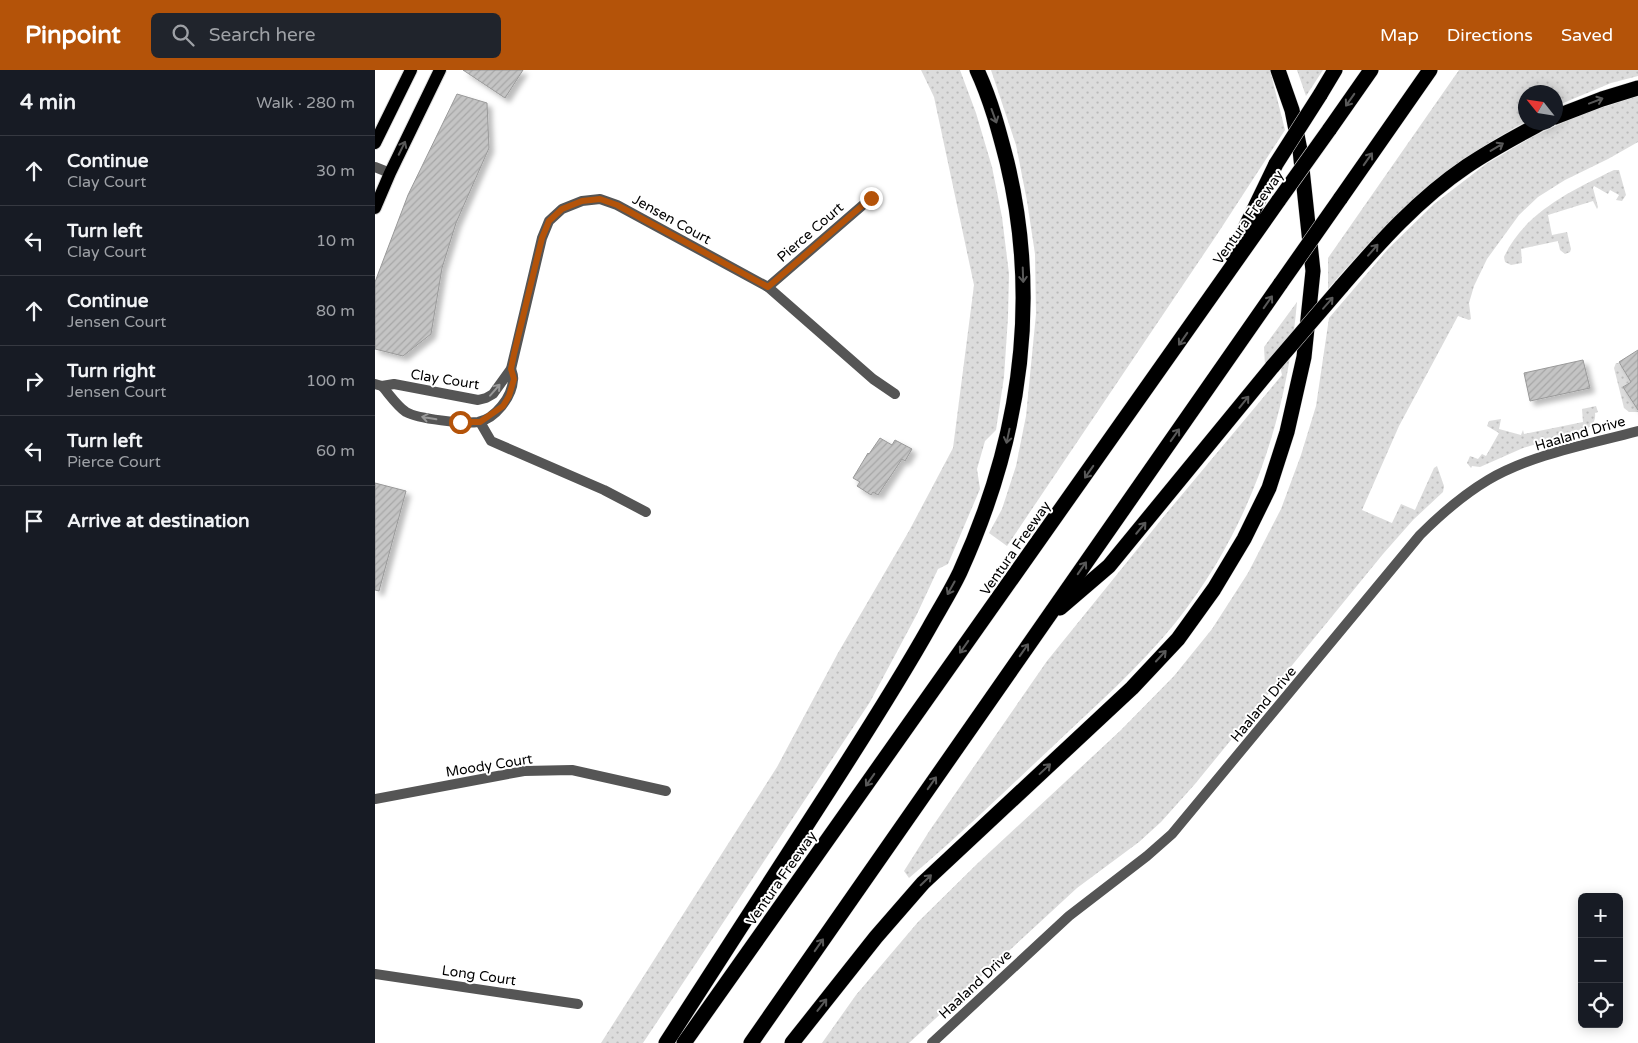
<!DOCTYPE html>
<meta charset="utf-8">
<style>
body{margin:0;font-family:"Varela Round",sans-serif;background:#20242c;color:#f1f3f6}
.controls{position:absolute;right:15px;bottom:15px;display:grid;overflow:hidden;border-radius:8px;box-shadow:0 2px 12px #0003}
.controls button{width:45px;height:45px;display:grid;place-items:center;padding:0;border:0;border-bottom:1px solid #363941;background:#171b24;color:#f1f3f6;font:25px sans-serif}
.compass{position:absolute;left:1143px;top:15px;width:45px;height:45px;border-radius:50%;background:#171b24;box-shadow:0 2px 12px #0003;rotate:300deg}
.stop{position:absolute;width:15px;height:15px;margin:-11px;border:4px solid #b45309;border-radius:50%;background:#fff}
.stop.end{background:#b45309;border-color:#fff;box-shadow:0 1px 5px #0008}
.list{margin:0;padding:0;list-style:none}
h2{display:flex;justify-content:space-between;align-items:center;height:65px;margin:0;padding:0 20px;font-size:21px}
h2 small{font-size:16px;font-weight:400;color:#9ea1a6}
.list li{display:grid;grid-template-columns:32px 1fr auto;gap:15px;align-items:center;box-sizing:border-box;height:70px;padding:0 20px;border-top:1px solid #363941}
.list b{display:block;font-size:19px;white-space:nowrap}
.list p{margin:0;font-size:16px;white-space:nowrap;color:#9ea1a6}
.list em{font-size:16px;font-style:normal;color:#9ea1a6}
.icon{flex:none;width:28px;height:28px;fill:none;stroke:currentColor;stroke-width:2;stroke-linecap:round;stroke-linejoin:round}
.map{position:relative;flex:none;width:1263px;height:973px;overflow:hidden}
header{display:flex;align-items:center;gap:30px;box-sizing:border-box;height:70px;padding:0 25px;background:#b45309;color:#fff}
header strong{font-size:24px}
nav{display:flex;gap:28px;margin-inline-start:auto;font-size:18px}
.search{width:350px;height:45px;background:#20242c;display:flex;align-items:center;gap:12px;box-sizing:border-box;padding:0 18px;border-radius:8px;color:#9ea1a6;font-size:19px}
main{display:flex}
aside{flex:1;background:#171b24}
.map>svg:first-child{display:block}
</style>
<header>
<strong>Pinpoint</strong>
<div class="search"><svg class="icon" aria-label="search" viewBox="0 0 24 24"><circle cx="10" cy="10" r="6"/><path d="M15 15l6 6"/></svg>Search here</div>
<nav><a>Map</a><a>Directions</a><a>Saved</a></nav>
</header>
<main>
<aside>
<h2>4 min<small>Walk · 280 m</small></h2>
<ul class="list">
<li><svg class="icon" aria-label="ahead" viewBox="0 0 24 24"><path d="M12 20V5M6 11l6-6 6 6"/></svg><div><b>Continue</b><p>Clay Court</p></div><em>30 m</em></li>
<li><svg class="icon" aria-label="left" viewBox="0 0 24 24"><path d="M17 20v-9H6M10 6l-5 5 5 5"/></svg><div><b>Turn left</b><p>Clay Court</p></div><em>10 m</em></li>
<li><svg class="icon" aria-label="ahead" viewBox="0 0 24 24"><path d="M12 20V5M6 11l6-6 6 6"/></svg><div><b>Continue</b><p>Jensen Court</p></div><em>80 m</em></li>
<li><svg class="icon" aria-label="right" viewBox="0 0 24 24"><path d="M7 20v-9h11M14 6l5 5-5 5"/></svg><div><b>Turn right</b><p>Jensen Court</p></div><em>100 m</em></li>
<li><svg class="icon" aria-label="left" viewBox="0 0 24 24"><path d="M17 20v-9H6M10 6l-5 5 5 5"/></svg><div><b>Turn left</b><p>Pierce Court</p></div><em>60 m</em></li>
<li><svg class="icon" aria-label="arrive" viewBox="0 0 24 24"><path d="M6 21V4h12l-3 4 3 4H6"/></svg><div><b>Arrive at destination</b></div></li>
</ul>
</aside>
<div class="map">
<svg width="1263" height="973" viewBox="0 0 1263 973">
<defs>
<pattern id="grass-dots" width="8" height="8" patternUnits="userSpaceOnUse" patternTransform="scale(1.25)"><rect width="8" height="8" fill="#dcdcdc"/><path d="M2 2h.1M6 6h.1" fill="none" stroke="#bbb" stroke-width="1.8" stroke-linecap="round"/></pattern>
<pattern id="building-hatch" width="6" height="6" patternUnits="userSpaceOnUse" patternTransform="scale(1.25)"><rect width="6" height="6" fill="#c4c4c4"/><path d="M-1 1l2-2M0 6l6-6M5 7l2-2" fill="none" stroke="#a7a7a7"/></pattern>
<filter id="shadow"><feDropShadow dx="4.5" dy="4.5" stdDeviation="2.5" flood-color="#0004"/></filter>
</defs>
<rect width="100%" height="100%" fill="#fff"/>
<g fill="url(#grass-dots)">
<path d="M 546,0 L 585,0 L 601,43 L 617,97 L 627,147 L 634,204 L 633,247 L 629,307 L 621,360 L 610,371 L 602,399 L 605,419 L 573,494 L 563,499 L 542,544 L 495,632 L 268,973 L 226,973 L 402,697 L 463,583 L 534,461 L 578,378 L 599,215 L 559,27 Z"/>
<path d="M 616,0 L 895,0 L 910,60 L 843,163 L 632,476 L 614,463 L 627,439 L 641,396 L 651,346 L 661,244 L 660,184 L 652,131 L 641,75 Z"/>
<path d="M 922,0 L 948,0 L 931,26 Z"/>
<path d="M 1084,0 L 1263,0 L 1263,6 L 1236,13 L 1181,36 L 1180,22 L 1150,22 L 1150,52 C 1125,66 1099,81 1076,99 C 1030,134 991,175 953,219 L 953,188 Z"/>
<path d="M 1263,26 L 1263,72 L 1233,89 L 1190,110 L 1163,127 L 1144,145 L 1112,189 L 1099,216 L 1094,233 L 1096,249 L 1094,250 L 1083,246 L 1024,356 L 987,440 L 1017,453 L 1026,434 L 1040,440 L 1059,398 L 1062,396 L 1069,416 L 1068,422 L 1038,450 L 1008,484 L 820,714 L 786,752 L 764,772 L 702,818 L 534,973 L 447,973 L 481,925 L 543,852 L 603,793 L 746,660 L 799,606 L 837,559 L 873,503 L 906,439 L 926,385 L 941,336 L 954,248 L 1013,179 L 1059,134 L 1111,94 L 1157,67 L 1207,44 Z"/>
<path d="M 1239,100 L 1244,100 L 1251,125 L 1247,131 L 1241,130 L 1244,125 L 1235,120 L 1233,124 L 1219,116 L 1218,118 L 1223,137 L 1222,139 L 1218,131 L 1173,145 L 1177,165 L 1192,162 L 1196,179 L 1195,182 L 1190,184 L 1185,180 L 1183,171 L 1146,179 L 1147,193 L 1136,195 L 1130,192 L 1129,187 C 1149,143 1197,120 1239,100 Z"/>
<path d="M 922,232 C 912,348 875,459 801,552 C 764,598 719,637 676,678 C 629,722 583,767 534,808 L 529,801 L 555,760 L 672,591 L 790,445 L 907,305 L 902,282 L 890,296 L 889,277 Z"/>
<path d="M 1241,293 L 1244,293 L 1256,311 L 1248,317 L 1261,337 L 1263,335 L 1263,342 L 1254,342 L 1249,338 L 1239,298 Z"/>
<path d="M 1221,336 L 1223,342 L 1220,343 C 1221,351 1217,356 1211,359 L 1148,378 L 1105,397 L 1097,396 L 1096,398 L 1092,393 L 1095,386 L 1103,389 L 1107,384 L 1111,386 L 1124,363 L 1112,356 L 1114,351 L 1126,349 L 1124,359 L 1146,365 L 1148,360 L 1149,364 L 1208,352 L 1207,339 Z"/>
</g>
<g fill="url(#building-hatch)" stroke="#999" filter="url(#shadow)">
<path d="M 88,0 L 148,0 L 130,28 Z"/>
<path d="M 82,24 L 112,33 L 114,78 L 81,153 L 67,198 L 56,264 L 28,286 L 0,279 L 0,212 L 33,125 Z"/>
<path d="M 1263,280 L 1263,340 L 1248,317 L 1256,312 L 1244,292 Z"/>
<path d="M 1208,290 L 1215,318 L 1155,331 L 1149,303 Z"/>
<path d="M 505,368 L 517,375 L 520,370 L 537,379 L 530,391 L 527,389 L 503,425 L 498,422 L 496,425 L 482,416 L 485,412 L 478,408 L 493,383 L 494,384 Z"/>
<path d="M 0,413 L 31,421 L 4,521 L 0,520 Z"/>
</g>
<g fill="none" stroke-linecap="round" stroke-linejoin="round">
<defs>
<g id="primary">
<path d="M 0,73 L 36,0"/>
<path d="M 0,138 L 15,103 L 65,0"/>
</g>
<g id="motorway">
<path d="M 945,25 L 960,0"/>
<path d="M 1180,47 L 1227,29 L 1263,18"/>
<path d="M 954,60 L 996,0"/>
<path d="M 965,129 L 1055,0"/>
<path d="M 857,185 L 901,94"/>
<path d="M 966,217 C 1004,173 1043,129 1092,96 C 1117,79 1142,66 1168,52"/>
<path d="M 685,538 L 734,496 L 898,296"/>
<path d="M 291,973 C 346,888 400,804 455,719 C 489,666 523,613 554,558 C 564,540 576,521 585,502 C 645,370 666,234 632,92 C 624,61 616,30 602,0"/>
<path d="M 309,973 L 904,130"/>
<path d="M 376,973 L 906,213"/>
<path d="M 417,973 L 501,867 L 548,813 L 757,618 L 803,569 L 839,519 L 869,469 L 894,418 L 912,362 L 929,287 L 938,201 L 925,80 L 917,40 L 903,0"/>
</g>
</defs>
<use href="#primary" stroke="#dbdbdb" stroke-width="14"/>
<use href="#motorway" stroke="#dbdbdb" stroke-width="16"/>
<g stroke="#555" stroke-width="10">
<path d="M 0,97 L 15,103"/>
<path d="M 393,217 L 496,128"/>
<path d="M 0,314 L 7,316 L 19,314 L 103,330 L 111,328 L 118,324 L 136,299 L 167,168 L 174,151 L 187,139 L 207,131 L 225,129 L 242,135 L 393,217 L 498,309 L 520,324"/>
<path d="M 7,316 C 14,324 22,336 31,342 C 43,349 89,354 103,352 C 120,349 137,327 138,310 C 139,306 137,302 136,299"/>
<path d="M 105,352 L 116,371 L 229,420 L 271,442"/>
<path d="M 0,729 L 149,701 L 197,700 L 291,721"/>
<path d="M 0,904 L 203,934"/>
</g>
<path stroke="#555" stroke-width="10" d="M 557,973 L 694,846 L 772,786 L 797,764 L 1045,465 C 1066,444 1088,425 1113,410 C 1157,384 1215,374 1263,361"/>
<use href="#primary" stroke="#000" stroke-width="12"/>
<use href="#motorway" stroke="#000" stroke-width="15"/>
<defs>
<g id="motorway-bridge">
<path d="M 901,94 L 945,25"/>
<path d="M 904,130 L 954,60"/>
<path d="M 906,213 L 965,129"/>
<path d="M 898,296 L 966,217"/>
</g>
</defs>
<use href="#motorway-bridge" stroke="#dbdbdb" stroke-width="16" stroke-linecap="butt"/>
<use href="#motorway-bridge" stroke="#000" stroke-width="15"/>
</g>
<defs><path id="oneway-shaft" d="M-6 0H5M1.5-3L5.5 0L1.5 3" fill="none" stroke-width="1.6" stroke-linecap="round" stroke-linejoin="round" transform="scale(1.25)"/></defs>
<g stroke="#595959">
<use href="#oneway-shaft" transform="translate(975 30) rotate(125)"/>
<use href="#oneway-shaft" transform="translate(1221 31) rotate(-21)"/>
<use href="#oneway-shaft" transform="translate(619 46) rotate(70)"/>
<use href="#oneway-shaft" transform="translate(1122 77) rotate(-31)"/>
<use href="#oneway-shaft" transform="translate(27 78) rotate(-64)"/>
<use href="#oneway-shaft" transform="translate(993 89) rotate(-55)"/>
<use href="#oneway-shaft" transform="translate(998 180) rotate(-49)"/>
<use href="#oneway-shaft" transform="translate(648 205) rotate(88)"/>
<use href="#oneway-shaft" transform="translate(893 232) rotate(-55)"/>
<use href="#oneway-shaft" transform="translate(953 233) rotate(-49)"/>
<use href="#oneway-shaft" transform="translate(808 269) rotate(125)"/>
<use href="#oneway-shaft" transform="translate(869 332) rotate(-51)"/>
<use href="#oneway-shaft" transform="translate(800 365) rotate(-55)"/>
<use href="#oneway-shaft" transform="translate(633 366) rotate(102)"/>
<use href="#oneway-shaft" transform="translate(714 402) rotate(125)"/>
<use href="#oneway-shaft" transform="translate(766 458) rotate(-50)"/>
<use href="#oneway-shaft" transform="translate(707 498) rotate(-55)"/>
<use href="#oneway-shaft" transform="translate(576 518) rotate(119)"/>
<use href="#oneway-shaft" transform="translate(589 577) rotate(125)"/>
<use href="#oneway-shaft" transform="translate(649 580) rotate(-55)"/>
<use href="#oneway-shaft" transform="translate(786 586) rotate(-47)"/>
<use href="#oneway-shaft" transform="translate(670 699) rotate(-43)"/>
<use href="#oneway-shaft" transform="translate(495 710) rotate(125)"/>
<use href="#oneway-shaft" transform="translate(557 713) rotate(-55)"/>
<use href="#oneway-shaft" transform="translate(551 810) rotate(-44)"/>
<use href="#oneway-shaft" transform="translate(444 875) rotate(-55)"/>
<use href="#oneway-shaft" transform="translate(447 935) rotate(-52)"/>
</g>
<g stroke="#999">
<use href="#oneway-shaft" transform="translate(120 320) rotate(-49)"/>
<use href="#oneway-shaft" transform="translate(54 348) rotate(-170)"/>
</g>
<g fill="none" stroke-linecap="round" stroke-linejoin="round">
<path stroke="#b45309" stroke-width="6" d="M 85,352 L 105,352 L 128,336 L 134,326 L 139,309 L 136,299 L 139,284 L 167,168 L 174,151 L 187,139 L 207,131 L 225,129 L 242,135 L 393,217 L 496,128"/>
</g>
<g text-anchor="middle" stroke-width="4" stroke-linejoin="round" paint-order="stroke">
<g font-size="14" fill="#000" stroke="#fff">
<text transform="translate(873 147) rotate(-55)" y="5">Ventura Freeway</text>
<text transform="translate(297 149) rotate(29)" y="5">Jensen Court</text>
<text transform="translate(435 162) rotate(-41)" y="5">Pierce Court</text>
<text transform="translate(70 309) rotate(9)" y="5">Clay Court</text>
<text transform="translate(1205 363) rotate(-16)" y="5">Haaland Drive</text>
<text transform="translate(640 478) rotate(-55)" y="5">Ventura Freeway</text>
<text transform="translate(888 634) rotate(-50)" y="5">Haaland Drive</text>
<text transform="translate(114 695) rotate(-9)" y="5">Moody Court</text>
<text transform="translate(406 808) rotate(-55)" y="5">Ventura Freeway</text>
<text transform="translate(104 905) rotate(8)" y="5">Long Court</text>
<text transform="translate(600 914) rotate(-43)" y="5">Haaland Drive</text>
</g>
</g>
</svg>
<div class="controls">
<button>+</button>
<button>−</button>
<button><svg class="icon" aria-label="locate" viewBox="0 0 24 24"><circle cx="12" cy="12" r="6"/><path d="M12 2v4M12 18v4M2 12h4M18 12h4"/></svg></button>
</div>
<svg class="compass" viewBox="-18 -18 36 36"><path d="M0-13l5 13h-10z" fill="#e53935"/><path d="M0 13l5-13h-10z" fill="#9ea1a6"/></svg>
<div class="stop" style="left:85px;top:352px"></div>
<div class="stop end" style="left:496px;top:128px"></div>
</div>
</main>
